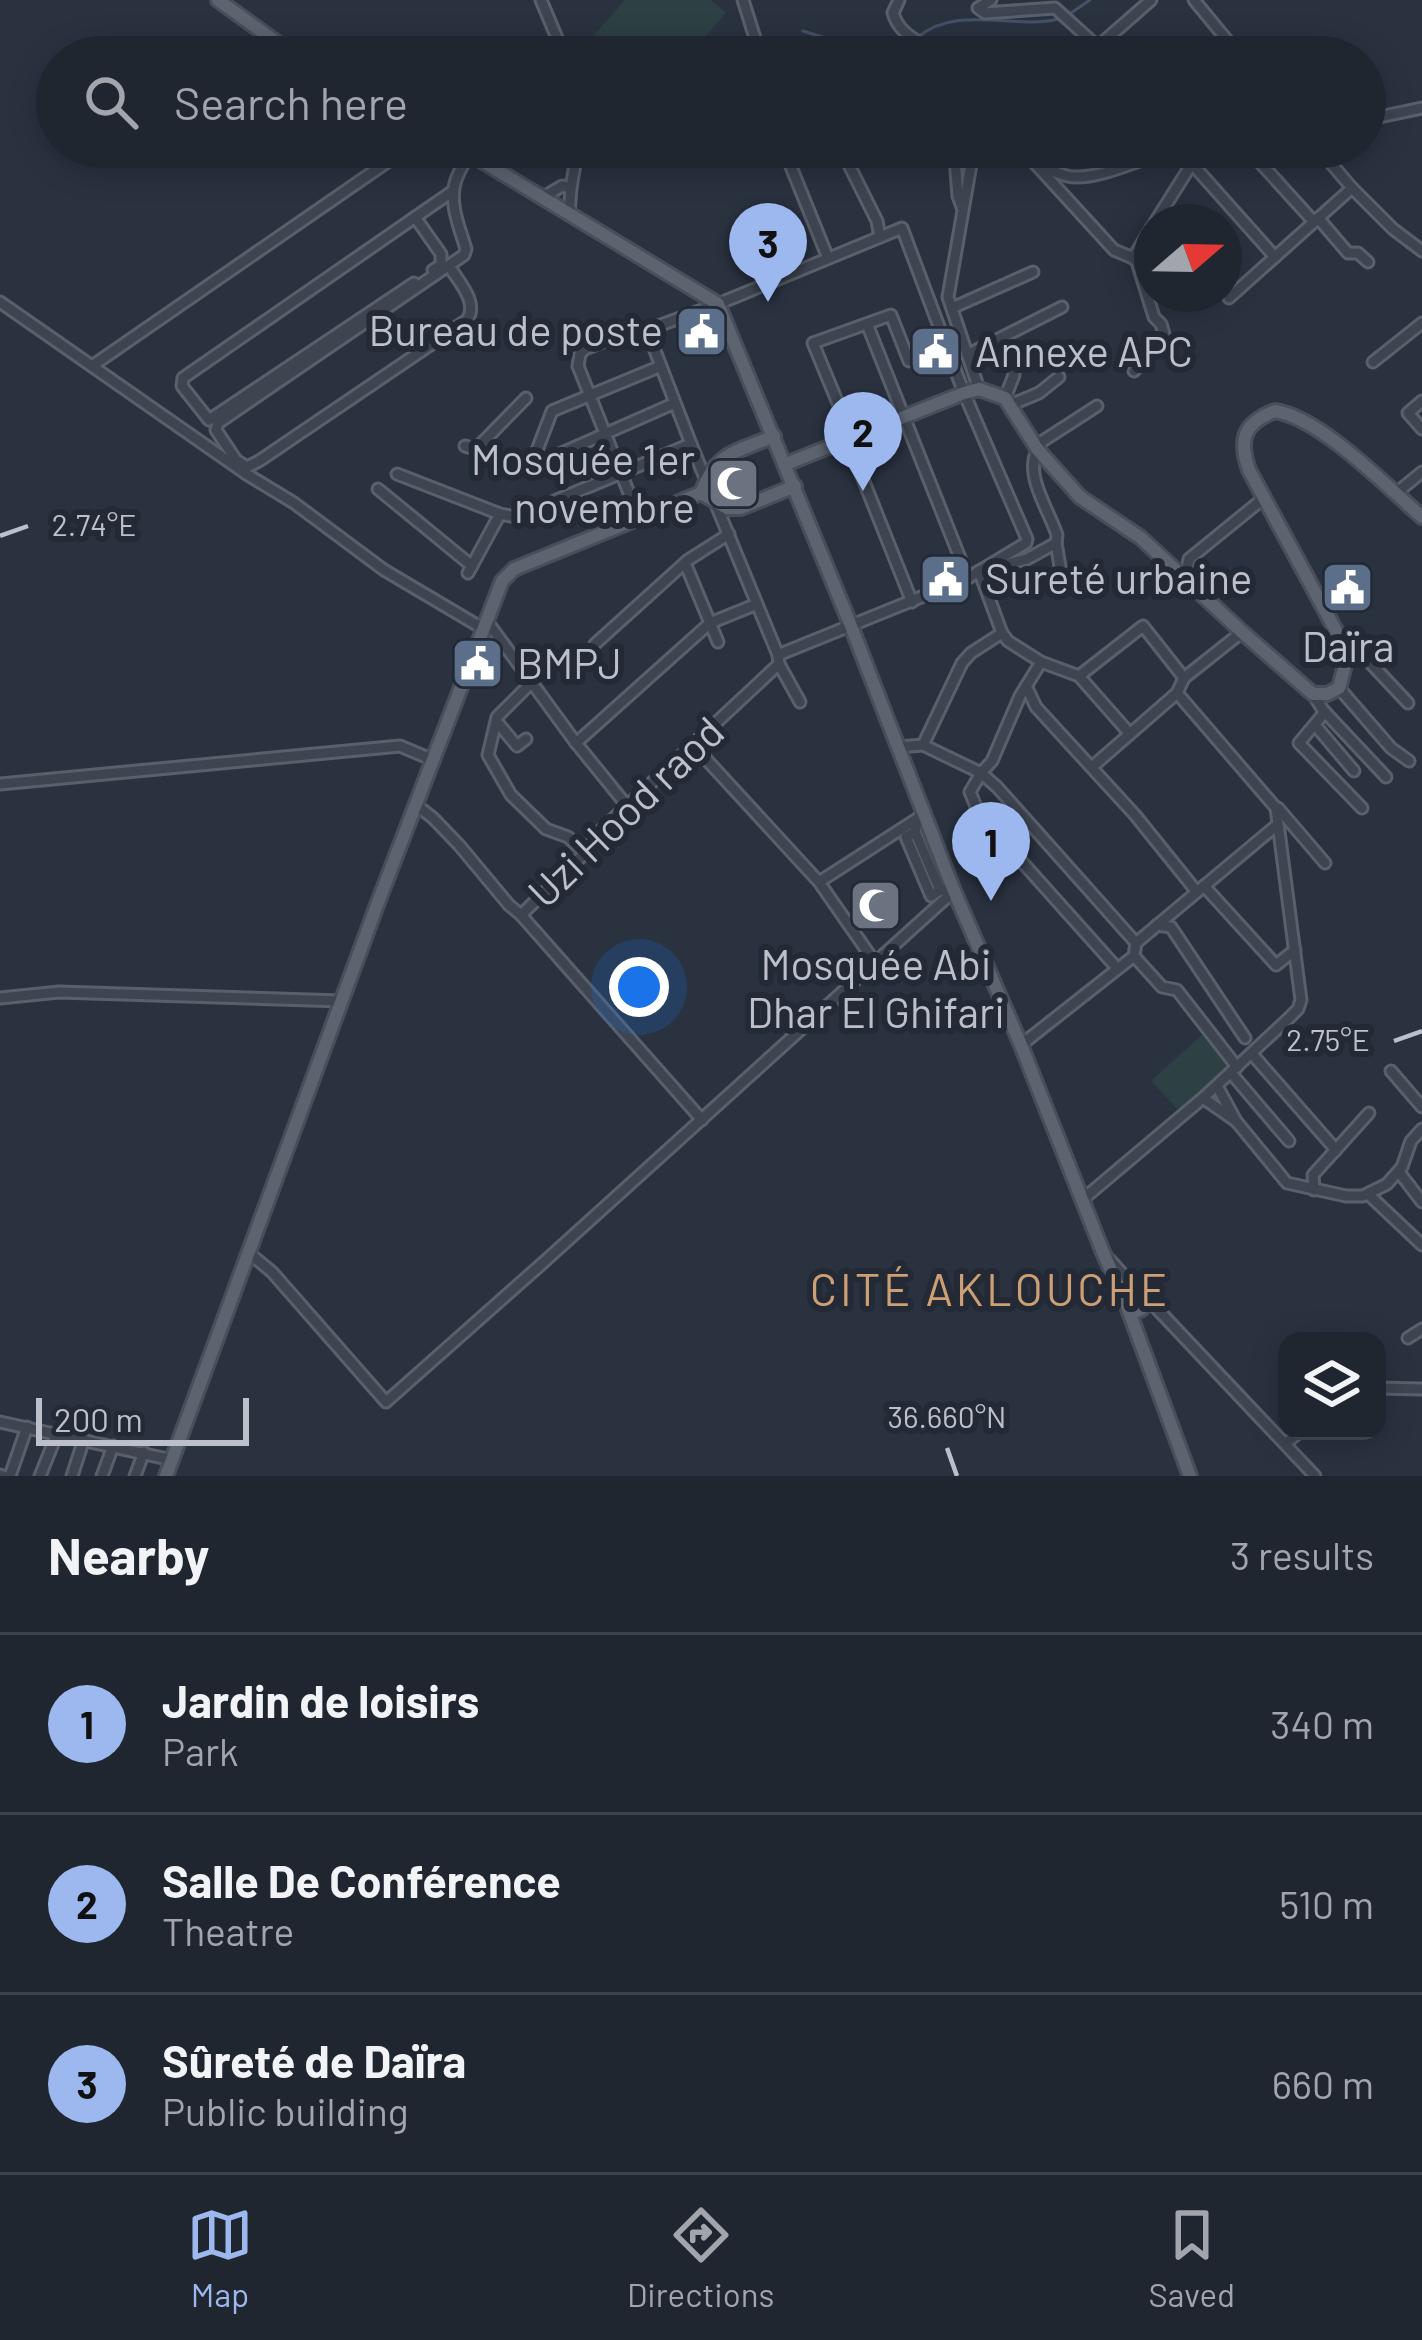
<!DOCTYPE html>
<meta charset="utf-8">
<style>
body{margin:0;font-family:Barlow,sans-serif;background:#2d323c;color:#f1f3f6}
.controls{position:absolute;right:36px;bottom:36px;display:grid;overflow:hidden;border-radius:24px;box-shadow:0 6px 30px #0003}
.controls button{width:108px;height:108px;display:grid;place-items:center;padding:0;border:0;border-bottom:3px solid #3d434c;background:#202630;color:#f1f3f6;font:60px sans-serif}
.compass{position:absolute;left:1134px;top:204px;width:108px;height:108px;border-radius:50%;background:#202630;box-shadow:0 6px 30px #0003;rotate:70deg}
.scale{position:absolute;left:36px;bottom:30px;width:213px;box-sizing:border-box;padding-left:12px;border:6px solid #bbc0cb;border-top:0;font-size:33px;line-height:42px;white-space:nowrap;color:#bbc0cb;-webkit-text-stroke:9px #232a36;paint-order:stroke}
.you{position:absolute;left:639px;top:987px;width:42px;height:42px;margin:-30px;border:9px solid #fff;border-radius:50%;background:#1a73e8;box-shadow:0 0 0 18px #1a73e833}
.badge{display:grid;place-items:center;width:78px;height:78px;border-radius:50%;background:#9cb8ee;color:#111;font-size:39px;font-weight:700}
.pin{position:absolute;translate:-50% -99px;filter:drop-shadow(0 3px 6px #0008)}
.pin::after{content:'';position:absolute;top:63px;width:42px;height:36px;background:inherit;clip-path:polygon(0 0,100% 0,50% 100%)}
.list{margin:0;padding:0;list-style:none}
h2{display:flex;justify-content:space-between;align-items:center;height:156px;margin:0;padding:0 48px;font-size:51px}
h2 small{font-size:39px;font-weight:400;color:#a2a5ab}
.list li{display:grid;grid-template-columns:78px 1fr auto;gap:36px;align-items:center;box-sizing:border-box;height:180px;padding:0 48px;border-top:3px solid #3d434c}
.list b{display:block;font-size:45px;white-space:nowrap}
.list p{margin:0;font-size:39px;white-space:nowrap;color:#a2a5ab}
.list em{font-size:39px;font-style:normal;color:#a2a5ab}
.icon{flex:none;width:66px;height:66px;fill:none;stroke:currentColor;stroke-width:2;stroke-linecap:round;stroke-linejoin:round}
.map{position:relative;flex:none;width:1422px;height:1476px;overflow:hidden}
.search{position:absolute;background:#202630;box-shadow:0 6px 30px #0003;left:36px;right:36px;top:36px;height:132px;display:flex;align-items:center;gap:30px;box-sizing:border-box;padding:0 42px;border-radius:66px;color:#a2a5ab;font-size:45px}
.sheet{height:696px;background:#202630}
nav{display:flex;justify-content:space-around;align-items:center;box-sizing:border-box;height:168px;border-top:3px solid #3d434c;background:#202630;font-size:33px;color:#a2a5ab}
nav a{display:grid;justify-items:center;gap:6px}
nav .on{color:#9cb8ee}
.map>svg:first-child{display:block}
</style>
<div class="map">
<svg width="1422" height="1476" viewBox="0 0 1422 1476">
<rect width="100%" height="100%" fill="#2a3240"/>
<g fill="#2d4043">
<path d="M 625,0 L 711,0 L 726,13 L 687,57 L 589,57 L 581,50 Z"/>
<path d="M 1202,1035 L 1229,1065 L 1180,1112 L 1152,1082 L 1153,1079 Z"/>
</g>
<g fill="none" stroke-linecap="round" stroke-linejoin="round">
<g stroke="#435169" stroke-width="3">
<path d="M 1068,15 L 1090,0"/>
<path d="M 803,31 L 845,44 L 900,51 L 910,43"/>
<path d="M 918,37 C 958,4 1014,30 1059,19"/>
</g>
<defs>
<g id="minor">
<path d="M 541,0 L 565,57"/>
<path d="M 743,0 L 761,57"/>
<path d="M 899,0 L 893,13 C 900,37 922,41 940,57"/>
<path d="M 991,0 L 978,8 L 985,13 L 1055,8 L 1098,47 L 1105,57"/>
<path d="M 1194,0 L 1241,57"/>
<path d="M 1086,57 L 1151,0"/>
<path d="M 1365,120 L 1422,108"/>
<path d="M 783,147 L 828,258"/>
<path d="M 840,147 L 877,221 L 880,237"/>
<path d="M 954,147 L 958,196 L 962,207"/>
<path d="M 977,147 L 973,153 L 948,297 L 979,389"/>
<path d="M 1016,147 C 1031,158 1048,171 1067,176 C 1094,183 1151,155 1179,147"/>
<path d="M 1177,147 L 1275,257"/>
<path d="M 1246,147 L 1314,222"/>
<path d="M 1317,147 L 1352,188 L 1393,229 L 1422,251"/>
<path d="M 1028,156 L 1114,250 L 1133,258 L 1137,262 L 1154,317 L 1161,324 L 1164,334 L 1134,371"/>
<path d="M 571,188 L 578,147"/>
<path d="M 542,198 L 562,186 L 571,188 L 569,215"/>
<path d="M 415,217 L 441,254 L 441,265 L 433,270"/>
<path d="M 1318,218 L 1348,253 L 1358,253 L 1368,262"/>
<path d="M 1155,222 L 1191,165"/>
<path d="M 1133,258 L 1152,227"/>
<path d="M 449,266 C 459,282 479,303 467,320 L 259,461 L 247,467 L 236,460 L 216,430 L 218,423 L 464,255 L 466,249 C 460,229 448,202 456,180 C 459,171 465,162 469,153"/>
<path d="M 414,283 L 209,420 L 182,386 L 183,378 L 453,191"/>
<path d="M 1189,294 L 1190,300"/>
<path d="M 1229,298 L 1352,188"/>
<path d="M 0,302 L 248,475 L 294,503 L 384,570 L 482,628"/>
<path d="M 952,308 L 1033,272"/>
<path d="M 867,324 L 968,578"/>
<path d="M 647,330 L 691,444 L 778,655"/>
<path d="M 967,355 L 1062,307"/>
<path d="M 1373,362 L 1422,323"/>
<path d="M 92,366 L 409,147"/>
<path d="M 1005,398 L 1014,375 L 1011,351"/>
<path d="M 1422,401 L 1408,413 L 1422,429"/>
<path d="M 1010,405 L 1039,393 L 1059,377"/>
<path d="M 852,437 L 813,343 L 891,315 L 909,361 L 947,347"/>
<path d="M 847,439 L 912,602"/>
<path d="M 465,446 L 532,466 L 675,403"/>
<path d="M 1035,446 L 1097,406"/>
<path d="M 476,449 L 526,398"/>
<path d="M 531,466 L 552,411 L 661,366"/>
<path d="M 397,474 L 500,514"/>
<path d="M 378,489 L 472,566"/>
<path d="M 1400,490 L 1422,472"/>
<path d="M 1056,543 L 1064,590"/>
<path d="M 685,563 L 718,642"/>
<path d="M 986,570 L 1027,559 L 1056,543 L 1057,535 C 1049,510 1023,473 1038,450"/>
<path d="M 979,571 L 1002,633 L 1008,641 L 1041,662"/>
<path d="M 468,573 L 500,514 L 516,517 L 691,444"/>
<path d="M 1196,586 L 1187,569 L 1189,559 L 1264,498"/>
<path d="M 486,620 L 576,743 L 628,807"/>
<path d="M 1336,630 L 1347,638 L 1408,703"/>
<path d="M 595,644 L 688,560 L 729,534"/>
<path d="M 779,664 L 800,702"/>
<path d="M 1079,676 L 1130,734"/>
<path d="M 531,683 L 497,717 L 488,755 L 511,795 L 546,829 L 568,837 L 585,853"/>
<path d="M 1026,686 L 1036,707 L 1135,815 L 1197,892"/>
<path d="M 1339,688 L 1391,748 L 1409,761"/>
<path d="M 1313,694 L 1323,710 L 1386,777"/>
<path d="M 1325,712 L 1299,743 L 1362,808"/>
<path d="M 497,722 L 517,746 L 526,739"/>
<path d="M 1315,725 L 1354,771"/>
<path d="M 576,743 L 710,623 L 757,604"/>
<path d="M 923,745 L 962,663 L 971,653 L 1002,633"/>
<path d="M 694,746 L 819,882 L 874,961"/>
<path d="M 899,747 L 923,745 L 981,773 L 997,787 L 1136,943"/>
<path d="M 1092,767 L 1177,693"/>
<path d="M 0,784 L 400,746 L 433,760"/>
<path d="M 415,804 L 433,818 L 459,845 L 509,905 L 521,915 L 585,853 L 599,832 L 779,664 L 778,655 L 968,578 L 1026,543 L 1027,539 L 964,393 L 902,228 L 718,304 L 647,330 L 636,328 L 585,349 L 580,354 L 578,366 L 639,518"/>
<path d="M 1278,808 L 1325,863"/>
<path d="M 917,819 L 915,832 L 940,890 L 954,891"/>
<path d="M 915,832 L 906,837 L 931,896 L 940,890"/>
<path d="M 819,882 L 923,815"/>
<path d="M 1204,886 L 1276,965 L 1295,950"/>
<path d="M 521,915 L 702,1120"/>
<path d="M 1157,925 L 1171,927 L 1245,1038"/>
<path d="M 1134,956 L 1162,987 L 1177,990 L 1237,1067"/>
<path d="M 1116,967 L 979,814 L 970,792 L 981,773 L 992,761 L 1020,696 L 1041,662 L 1079,676 L 1143,626 L 1184,678"/>
<path d="M 0,998 L 59,992 L 342,1001"/>
<path d="M 1021,1045 L 1134,956 L 1136,943 L 1277,825"/>
<path d="M 1252,1054 L 1336,1150"/>
<path d="M 1391,1071 L 1422,1107"/>
<path d="M 1231,1073 L 1289,1141"/>
<path d="M 1203,1098 L 1236,1121 L 1217,1086"/>
<path d="M 1236,1121 L 1287,1183 L 1346,1196 L 1363,1196 L 1387,1184 L 1402,1167 L 1411,1141 L 1422,1129"/>
<path d="M 1399,1172 L 1422,1202"/>
<path d="M 1314,1190 L 1313,1175 L 1369,1113"/>
<path d="M 1368,1194 L 1422,1245"/>
<path d="M 1082,1200 L 1203,1098 L 1288,1019 L 1298,1009 L 1301,1000 L 1276,808 L 1177,693 L 1184,678 L 1242,632"/>
<path d="M 249,1253 L 272,1272 L 386,1402 L 545,1261 L 954,891"/>
<path d="M 1109,1259 L 1138,1291"/>
<path d="M 1144,1295 L 1315,1476"/>
<path d="M 1408,1338 L 1422,1329"/>
<path d="M 1377,1388 L 1422,1389"/>
<path d="M 0,1422 L 172,1460"/>
<path d="M 1286,1443 L 1301,1431"/>
<path d="M 0,1475 L 3,1476"/>
<path d="M 10,1476 L 27,1427"/>
<path d="M 40,1476 L 57,1434"/>
<path d="M 72,1476 L 84,1439"/>
<path d="M 102,1476 L 113,1446"/>
<path d="M 135,1476 L 144,1452"/>
</g>
<g id="major">
<path d="M 218,0 L 297,57"/>
<path d="M 459,147 L 718,304 L 851,626 L 954,891 L 1021,1045 L 1102,1250 L 1128,1308 L 1137,1311 C 1145,1309 1147,1302 1144,1295 L 1137,1291 L 1129,1293 L 1125,1300"/>
<path d="M 786,464 L 964,393 L 979,389 L 1005,398 L 1038,450 L 1080,497 L 1141,538 L 1242,632 L 1313,694 L 1327,694 L 1339,688 L 1347,657 L 1342,642 L 1249,470 C 1238,439 1244,423 1275,411 C 1321,418 1386,486 1422,517"/>
<path d="M 701,493 L 727,508 L 741,508 L 795,486"/>
<path d="M 1128,1309 L 1190,1476"/>
<path d="M 166,1476 L 377,905 L 502,581 L 514,569 L 701,493 C 717,451 735,453 774,436"/>
</g>
</defs>
<use href="#minor" stroke="#59606b" stroke-width="15"/>
<use href="#major" stroke="#484e5a" stroke-width="18"/>
<use href="#minor" stroke="#3e4551" stroke-width="9"/>
<use href="#major" stroke="#5c6470" stroke-width="12"/>
</g>
<path fill="none" stroke="#bbc0cb" stroke-width="4.5" d="M 0,536 L 28,526M 1394,1041 L 1422,1031M 947,1448 L 957,1476"/>
<defs>
<symbol id="civic-square" viewBox="-11 -11 22 22"><rect x="-9" y="-9" width="18" height="18" rx="4" fill="#5c6f8a" stroke="#232a36"/><path d="M-.6-6.5H3V-4.5H.6V-3L4-1V1h2V6H-6V1h2V-1L-.6-3ZM-1.2 2.5V6h2.4V2.5Z" fill="#fff"/></symbol>
<symbol id="mosque-square" viewBox="-11 -11 22 22"><rect x="-9" y="-9" width="18" height="18" rx="4" fill="#6b7280" stroke="#232a36"/><path d="M3.5-4.9A6 6 0 1 0 3.5 4.9A5 5 0 1 1 3.5-4.9Z" fill="#fff"/></symbol>
</defs>
<g fill-rule="evenodd">
<use href="#civic-square" x="672" y="302" width="59" height="59"/>
<use href="#civic-square" x="906" y="322" width="59" height="59"/>
<use href="#mosque-square" x="704" y="454" width="59" height="59"/>
<use href="#civic-square" x="916" y="550" width="59" height="59"/>
<use href="#civic-square" x="1318" y="558" width="59" height="59"/>
<use href="#civic-square" x="448" y="634" width="59" height="59"/>
<use href="#mosque-square" x="846" y="876" width="59" height="59"/>
</g>
<g text-anchor="middle" stroke-width="12" stroke-linejoin="round" paint-order="stroke">
<g font-size="42" fill="#bbc0cb" stroke="#232a36" text-anchor="start">
<text x="663" y="346" text-anchor="end">Bureau de poste</text>
<text x="975" y="367">Annexe APC</text>
<text x="695" y="475" text-anchor="end">Mosquée 1er<tspan x="695" dy="48">novembre</tspan></text>
<text x="985" y="594">Sureté urbaine</text>
<text x="1348" y="662" text-anchor="middle">Daïra</text>
<text x="517" y="679">BMPJ</text>
<text x="876" y="980" text-anchor="middle">Mosquée Abi<tspan x="876" dy="48">Dhar El Ghifari</tspan></text>
</g>
<g font-size="42" fill="#bbc0cb" stroke="#232a36">
<text transform="translate(626 812) rotate(-44)" y="15">Uzi Hood raod</text>
</g>
<g font-size="45" letter-spacing="3" fill="#cc9f75" stroke="#232a36">
<text x="990" y="1306">CITÉ AKLOUCHE</text>
</g>
</g>
<g font-size="30" text-anchor="middle" fill="#bbc0cb" stroke="#232a36" stroke-width="12" stroke-linejoin="round" paint-order="stroke">
<text x="94" y="536">2.74°E</text>
<text x="1328" y="1051">2.75°E</text>
<text x="947" y="1428">36.660°N</text>
</g>
</svg>
<div class="controls">
<button><svg class="icon" aria-label="layers" viewBox="0 0 24 24"><path d="M12 4l9 5-9 5-9-5zM3 14l9 5 9-5"/></svg></button>
</div>
<svg class="compass" viewBox="-18 -18 36 36"><path d="M0-13l5 13h-10z" fill="#e53935"/><path d="M0 13l5-13h-10z" fill="#a2a5ab"/></svg>
<div class="scale">200 m</div>
<div class="you"></div>
<div class="pin badge" style="left:991px;top:901px">1</div>
<div class="pin badge" style="left:863px;top:491px">2</div>
<div class="pin badge" style="left:768px;top:302px">3</div>
<div class="search"><svg class="icon" aria-label="search" viewBox="0 0 24 24"><circle cx="10" cy="10" r="6"/><path d="M15 15l6 6"/></svg>Search here</div>
</div>
<section class="sheet">
<h2>Nearby<small>3 results</small></h2>
<ul class="list">
<li><span class="badge">1</span><div><b>Jardin de loisirs</b><p>Park</p></div><em>340 m</em></li>
<li><span class="badge">2</span><div><b>Salle De Conférence</b><p>Theatre</p></div><em>510 m</em></li>
<li><span class="badge">3</span><div><b>Sûreté de Daïra</b><p>Public building</p></div><em>660 m</em></li>
</ul>
</section>
<nav>
<a class="on"><svg class="icon" aria-label="map" viewBox="0 0 24 24"><path d="M3 6l6-2 6 2 6-2v14l-6 2-6-2-6 2zM9 4v14M15 6v14"/></svg>Map</a>
<a><svg class="icon" aria-label="directions" viewBox="0 0 24 24"><path d="M12 3l9 9-9 9-9-9zM9 14v-3h6M13 9l2 2-2 2"/></svg>Directions</a>
<a><svg class="icon" aria-label="saved" viewBox="0 0 24 24"><path d="M7 4h10v16l-5-4-5 4z"/></svg>Saved</a>
</nav>
